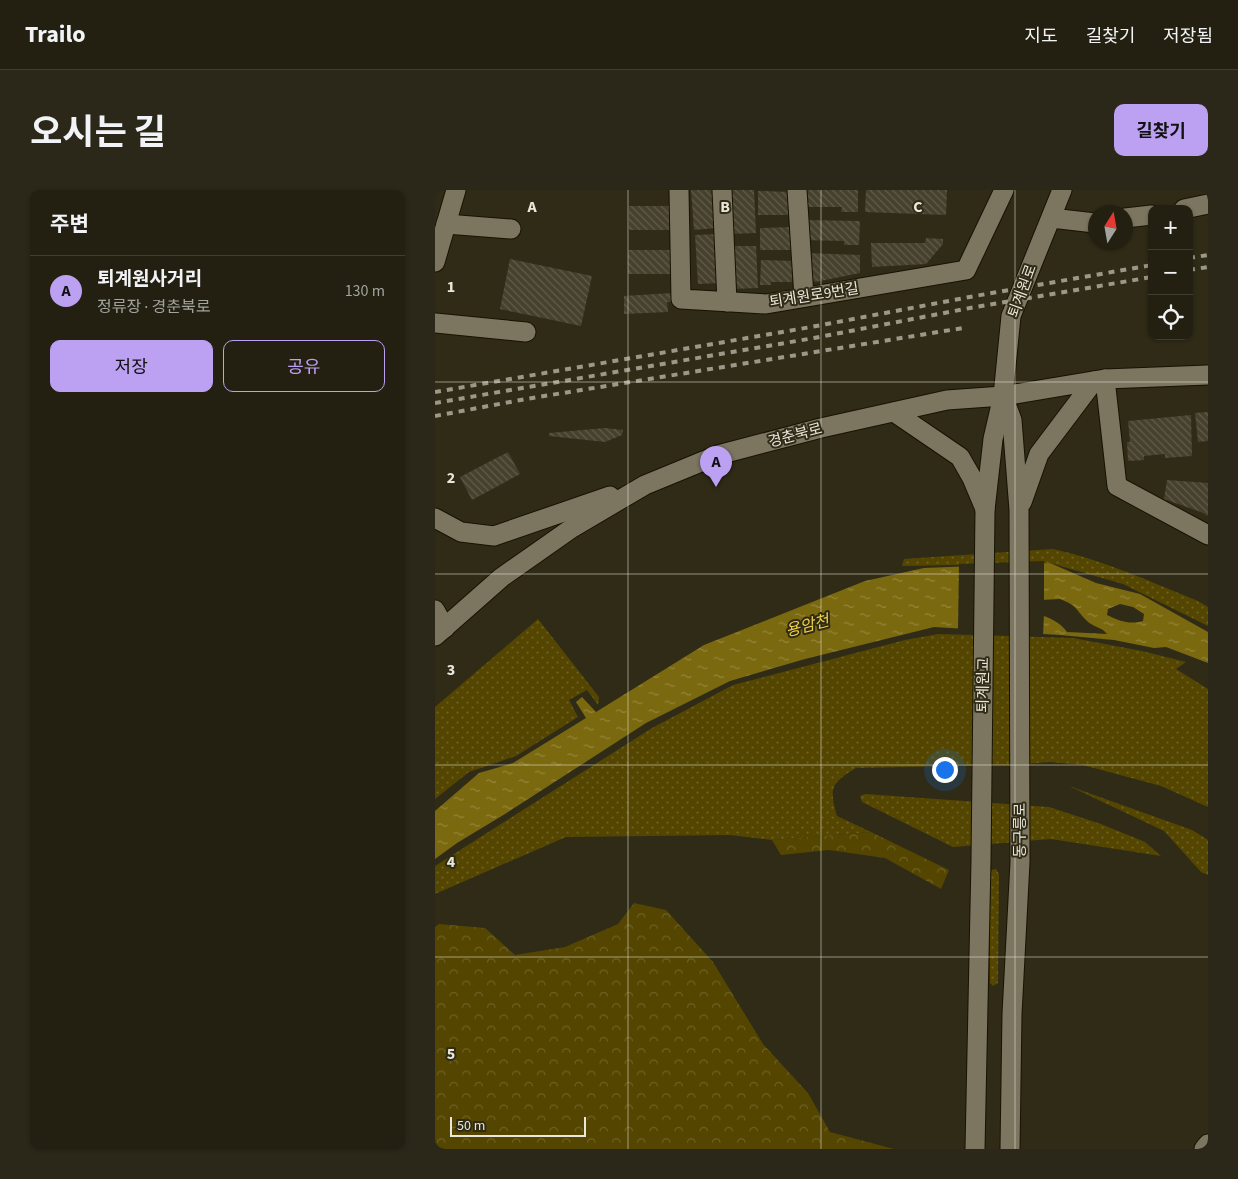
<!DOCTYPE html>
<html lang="ko">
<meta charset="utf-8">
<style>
body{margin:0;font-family:"Source Sans 3","Noto Sans KR",sans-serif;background:#2b281a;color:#f1f3f6}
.controls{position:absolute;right:15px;top:15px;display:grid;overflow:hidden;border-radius:10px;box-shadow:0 1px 4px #0004}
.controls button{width:45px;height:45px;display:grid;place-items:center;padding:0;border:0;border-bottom:1px solid #403e31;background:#232011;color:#f1f3f6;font:25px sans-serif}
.compass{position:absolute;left:653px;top:15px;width:45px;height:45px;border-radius:50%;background:#232011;box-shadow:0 1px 4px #0004;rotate:11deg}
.scale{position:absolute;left:15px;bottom:12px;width:136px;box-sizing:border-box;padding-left:5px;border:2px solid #e9e6da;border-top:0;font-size:14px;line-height:18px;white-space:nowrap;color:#e9e6da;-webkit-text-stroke:4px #2f2b17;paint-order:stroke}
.you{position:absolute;left:509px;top:579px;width:18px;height:18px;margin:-12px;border:4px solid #fff;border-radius:50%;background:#1a73e8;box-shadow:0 0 0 8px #1a73e833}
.badge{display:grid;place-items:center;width:32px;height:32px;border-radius:50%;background:#bca0f2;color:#111;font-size:16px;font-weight:700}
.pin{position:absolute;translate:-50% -41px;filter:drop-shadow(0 1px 2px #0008)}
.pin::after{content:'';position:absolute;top:26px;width:18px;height:15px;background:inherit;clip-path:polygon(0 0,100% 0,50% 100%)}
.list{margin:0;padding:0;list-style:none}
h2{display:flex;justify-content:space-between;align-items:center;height:65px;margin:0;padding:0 20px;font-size:21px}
h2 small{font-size:16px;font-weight:400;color:#a3a39f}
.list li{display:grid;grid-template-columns:32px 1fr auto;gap:15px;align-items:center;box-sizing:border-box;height:70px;padding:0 20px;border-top:1px solid #403e31}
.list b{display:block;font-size:19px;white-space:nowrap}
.list p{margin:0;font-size:16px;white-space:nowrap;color:#a3a39f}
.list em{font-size:16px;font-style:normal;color:#a3a39f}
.actions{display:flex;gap:10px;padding:15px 20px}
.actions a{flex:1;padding:11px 0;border:1px solid #bca0f2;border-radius:10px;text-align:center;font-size:18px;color:#bca0f2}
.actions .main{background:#bca0f2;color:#111}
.icon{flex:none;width:28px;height:28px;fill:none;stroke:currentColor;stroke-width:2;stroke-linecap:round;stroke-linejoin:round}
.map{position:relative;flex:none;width:773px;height:959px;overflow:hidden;border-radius:10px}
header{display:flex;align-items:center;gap:30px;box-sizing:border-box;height:70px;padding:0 25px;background:#232011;border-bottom:1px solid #403e31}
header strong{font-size:24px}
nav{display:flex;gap:28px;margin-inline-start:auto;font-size:18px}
.intro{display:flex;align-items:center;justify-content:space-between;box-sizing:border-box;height:120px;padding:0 30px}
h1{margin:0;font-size:35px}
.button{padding:12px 22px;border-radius:10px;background:#bca0f2;color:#111;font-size:18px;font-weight:700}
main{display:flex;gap:30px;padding:0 30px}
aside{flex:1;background:#232011;border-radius:10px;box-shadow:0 1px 4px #0004}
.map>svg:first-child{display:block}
</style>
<header>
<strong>Trailo</strong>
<nav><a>지도</a><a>길찾기</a><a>저장됨</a></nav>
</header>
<div class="intro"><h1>오시는 길</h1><a class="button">길찾기</a></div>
<main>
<aside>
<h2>주변<small></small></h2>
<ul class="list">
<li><span class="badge">A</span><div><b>퇴계원사거리</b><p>정류장 · 경춘북로</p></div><em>130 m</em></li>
</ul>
<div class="actions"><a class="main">저장</a><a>공유</a></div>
</aside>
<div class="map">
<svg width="773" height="959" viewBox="0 0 773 959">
<defs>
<pattern id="grass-dots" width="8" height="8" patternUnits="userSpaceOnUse" patternTransform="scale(1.25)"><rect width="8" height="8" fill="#544600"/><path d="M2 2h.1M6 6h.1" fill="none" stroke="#6d6125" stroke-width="1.8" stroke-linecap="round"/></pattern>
<pattern id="forest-crowns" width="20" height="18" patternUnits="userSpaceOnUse" patternTransform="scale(1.25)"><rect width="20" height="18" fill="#544600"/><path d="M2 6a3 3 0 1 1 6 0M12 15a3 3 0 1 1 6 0" fill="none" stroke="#6d6125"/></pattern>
<pattern id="water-ripples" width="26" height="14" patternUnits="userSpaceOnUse" patternTransform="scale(1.25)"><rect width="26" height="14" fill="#7b690f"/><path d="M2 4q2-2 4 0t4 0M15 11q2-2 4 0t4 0" fill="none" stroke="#94863d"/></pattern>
<pattern id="building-back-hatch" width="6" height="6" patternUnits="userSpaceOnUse" patternTransform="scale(1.25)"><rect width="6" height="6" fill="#46412d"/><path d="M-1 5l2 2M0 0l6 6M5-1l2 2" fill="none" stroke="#615c4b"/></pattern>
</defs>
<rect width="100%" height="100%" fill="#2f2b17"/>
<g fill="url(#grass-dots)">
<path d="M 618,359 C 668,370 716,392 763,411 L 773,417 L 773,436 L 688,394 L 615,373 L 467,376 L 469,369 Z"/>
<path d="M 103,429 L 164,507 L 163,515 L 152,500 L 134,510 L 143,527 L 81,566 L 34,582 L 0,609 L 0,517 Z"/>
<path d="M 503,444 L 638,448 L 707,461 L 751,472 L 741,479 L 773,499 L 773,617 L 726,596 L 648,575 L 615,572 L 577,575 L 421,578 C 396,593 394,598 402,626 L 436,642 L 337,650 L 295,645 L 131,647 L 0,704 L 0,676 L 217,538 L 298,495 L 470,450 Z"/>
<path d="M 634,596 L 757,640 L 773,650 L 773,685 L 766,682 L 729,641 Z"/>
<path d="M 430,604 L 614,617 L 666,634 L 710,652 L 726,666 L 616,649 L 518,657 L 427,612 L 425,606 Z"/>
<path d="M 561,679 L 564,684 L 563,793 L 558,796 L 555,793 L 555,684 L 557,680 Z"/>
</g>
<g fill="url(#forest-crowns)">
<path d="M 436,642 L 514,680 L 506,699 L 450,668 L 394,660 L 346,665 L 337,650 Z"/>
<path d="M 199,713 L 231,720 L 278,772 L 328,854 L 373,903 L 395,942 L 459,959 L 0,959 L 0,737 L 4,734 L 50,738 L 80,765 L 130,757 L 183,734 Z"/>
</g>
<path fill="url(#water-ripples)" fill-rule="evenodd" d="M 615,373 L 661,393 L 705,404 L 773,442 L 773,473 L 731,457 L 719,458 L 679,450 L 625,445 L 499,437 L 370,469 L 295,491 L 211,533 L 70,624 L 22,653 L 0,669 L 0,621 L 44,583 L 78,573 L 151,528 L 141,512 L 147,507 L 161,522 L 269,455 L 430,391 L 489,378 ZM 625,409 C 643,416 640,419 652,431 C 658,437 667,437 672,444 L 632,442 C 625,432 615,428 603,424 L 601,417 L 606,410 ZM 685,414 L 698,417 L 709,424 L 708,431 C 695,435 684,431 672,425 L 673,419 Z"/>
<path fill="#2f2b17" d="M 609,371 L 609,412 L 604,418 L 605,422 L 609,423 L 608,446 L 523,441 L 524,374 Z"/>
<g fill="url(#building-back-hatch)">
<path d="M 256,0 L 279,0 L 281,38 L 259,40 Z"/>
<path d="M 296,0 L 319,0 L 321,43 L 297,44 Z"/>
<path d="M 367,0 L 423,0 L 423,22 L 406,22 L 407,17 L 367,17 Z"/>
<path d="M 431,0 L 512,0 L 511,25 L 430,22 Z"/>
<path d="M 323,1 L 356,2 L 356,25 L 323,25 Z"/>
<rect x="194" y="16" width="45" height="24"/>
<path d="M 368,30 L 425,31 L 424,55 L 409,55 L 409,51 L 368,50 Z"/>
<path d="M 357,37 L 358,60 L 325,60 L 325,38 Z"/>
<path d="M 282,44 L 285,93 L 263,94 L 260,45 Z"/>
<path d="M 491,48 L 508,49 L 508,54 L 491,74 L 437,77 L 436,53 L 490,53 Z"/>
<path d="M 296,56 L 321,56 L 323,98 L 298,99 Z"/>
<rect x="193" y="60" width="47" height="24"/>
<path d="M 372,63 L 425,65 L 425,83 L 380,92 L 372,86 Z"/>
<path d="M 75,69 L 157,86 L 146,136 L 65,119 Z"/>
<path d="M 326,70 L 358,71 L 357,92 L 336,92 L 336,95 L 325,95 Z"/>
<path d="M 237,103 L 237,112 L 232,112 L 233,122 L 189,124 L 189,106 Z"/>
<path d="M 773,222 L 773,251 L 763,252 L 760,223 Z"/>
<path d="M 756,225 L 757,266 L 730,268 L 730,264 L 709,266 L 709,270 L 693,271 L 692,252 L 695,252 L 693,231 Z"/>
<path d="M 170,238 L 188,240 L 187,245 L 170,252 L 114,246 L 114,243 Z"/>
<path d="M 73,262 L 85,284 L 37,310 L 25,287 Z"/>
<path d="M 732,290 L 773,293 L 773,326 L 766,322 L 729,309 Z"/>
</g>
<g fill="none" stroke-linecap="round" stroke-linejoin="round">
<defs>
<g id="minor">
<path d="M 244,0 L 246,109 L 331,114 L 531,80 L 569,0"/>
<path d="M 287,0 L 292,112"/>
<path d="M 362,0 L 369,107"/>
<path d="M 749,19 L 773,14"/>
<path d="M 616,28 L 660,33"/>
<path d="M 690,28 L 717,25"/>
<path d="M 11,34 L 76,39"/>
<path d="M 0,72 L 21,0"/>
<path d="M 0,133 L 91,142"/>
<path d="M 670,189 L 682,296 L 773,345"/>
<path d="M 568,206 L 577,230 L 584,320 L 585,672 L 577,824 L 575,959"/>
<path d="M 459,222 L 525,267 L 537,288 L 550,319"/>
<path d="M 587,312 L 604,264 L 659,191"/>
<path d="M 0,328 L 26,342 L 59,346 L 175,306"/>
<path d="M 0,420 L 10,438"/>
<path d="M 0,446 L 67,387 L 137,338 L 210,295 L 283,265 L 386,238 L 512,210 L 568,206 L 670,189 L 773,185"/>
<path d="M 540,959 L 546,670 L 550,320 L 558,249 L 568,206 L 576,126 L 627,0"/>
<path d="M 769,959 L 773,954"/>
</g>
</defs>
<use href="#minor" stroke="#181302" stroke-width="21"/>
<use href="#minor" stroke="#7c7661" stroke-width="19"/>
<g stroke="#9b9888" stroke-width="4" stroke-dasharray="6 6" stroke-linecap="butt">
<path d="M 754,68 L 773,65"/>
<path d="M 754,80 L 773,77"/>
<path d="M 0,202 L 376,137 L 540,106 L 717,75"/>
<path d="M 0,213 L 379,148 L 535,118 L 717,87"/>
<path d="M 0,226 L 91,209 L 528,138"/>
</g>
</g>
<path fill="none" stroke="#e9e6da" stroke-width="1" stroke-opacity="0.55" d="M 193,0 L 193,959M 386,0 L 386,959M 580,0 L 580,959M 0,192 L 773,192M 0,384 L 773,384M 0,575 L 773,575M 0,767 L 773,767"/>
<g text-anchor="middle" stroke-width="4" stroke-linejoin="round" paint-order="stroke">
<g font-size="15" fill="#e9e6da" stroke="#2f2b17">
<text transform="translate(587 101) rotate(-70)" y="5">퇴계원로</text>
<text transform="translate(379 105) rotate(-9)" y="5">퇴계원로9번길</text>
<text transform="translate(360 245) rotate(-15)" y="5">경춘북로</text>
<text transform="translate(548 495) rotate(-89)" y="5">퇴계원교</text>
<text transform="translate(585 640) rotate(-90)" y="5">동구릉로</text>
</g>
<g font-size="16" font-style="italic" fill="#f1d141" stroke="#2f2b17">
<text transform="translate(372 435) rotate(-15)" y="6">용암천</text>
</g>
</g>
<g font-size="16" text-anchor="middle" font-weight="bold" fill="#e9e6da" stroke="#2f2b17" stroke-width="4" stroke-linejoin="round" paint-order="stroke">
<text x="97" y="22">A</text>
<text x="290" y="22">B</text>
<text x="483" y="22">C</text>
<text x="16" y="102">1</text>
<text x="16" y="293">2</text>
<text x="16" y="485">3</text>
<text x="16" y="677">4</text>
<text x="16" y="869">5</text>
</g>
</svg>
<div class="controls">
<button>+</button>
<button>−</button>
<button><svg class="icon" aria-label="locate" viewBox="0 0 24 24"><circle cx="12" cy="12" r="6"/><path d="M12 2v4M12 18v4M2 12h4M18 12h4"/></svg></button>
</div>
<svg class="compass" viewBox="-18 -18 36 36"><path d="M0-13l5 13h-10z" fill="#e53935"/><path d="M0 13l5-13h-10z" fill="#a3a39f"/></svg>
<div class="scale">50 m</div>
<div class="you"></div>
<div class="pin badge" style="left:281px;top:297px">A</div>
</div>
</main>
